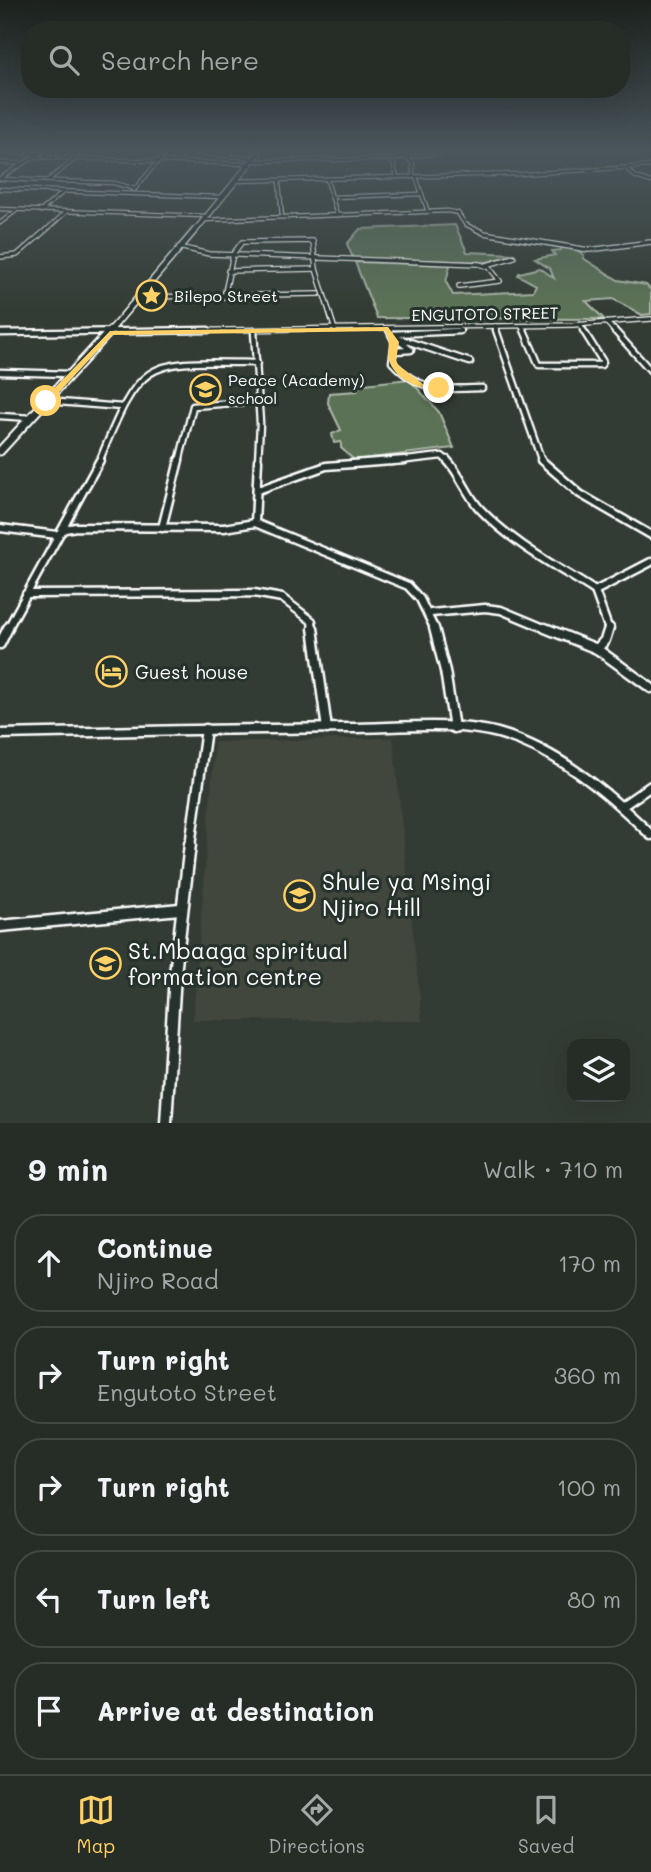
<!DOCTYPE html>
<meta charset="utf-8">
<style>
body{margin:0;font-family:Mali,sans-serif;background:#2e352f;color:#f1f3f6}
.controls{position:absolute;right:21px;bottom:21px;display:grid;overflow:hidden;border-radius:14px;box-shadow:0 7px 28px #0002}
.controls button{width:63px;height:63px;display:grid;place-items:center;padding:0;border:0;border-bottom:2px solid #424944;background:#262d27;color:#f1f3f6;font:35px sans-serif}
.stop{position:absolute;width:21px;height:21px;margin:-16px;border:5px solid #ffd166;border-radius:50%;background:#fff}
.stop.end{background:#ffd166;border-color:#fff;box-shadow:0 2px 7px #0008}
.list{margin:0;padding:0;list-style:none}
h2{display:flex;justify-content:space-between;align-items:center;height:91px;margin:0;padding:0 28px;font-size:30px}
h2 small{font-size:23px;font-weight:400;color:#a4a8a7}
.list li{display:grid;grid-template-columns:46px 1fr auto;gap:21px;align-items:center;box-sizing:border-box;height:98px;margin:0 14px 14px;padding:0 14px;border:2px solid #424944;border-radius:28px}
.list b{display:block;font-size:26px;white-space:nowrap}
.list p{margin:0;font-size:23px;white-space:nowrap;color:#a4a8a7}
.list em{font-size:23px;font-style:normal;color:#a4a8a7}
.icon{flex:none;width:38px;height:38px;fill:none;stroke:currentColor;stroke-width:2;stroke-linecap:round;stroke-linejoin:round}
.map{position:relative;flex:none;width:651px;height:1123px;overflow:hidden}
.search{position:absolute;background:#262d27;box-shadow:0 7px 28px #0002;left:21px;right:21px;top:21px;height:77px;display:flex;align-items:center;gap:18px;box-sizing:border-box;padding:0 24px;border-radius:28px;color:#a4a8a7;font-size:26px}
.sheet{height:651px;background:#262d27}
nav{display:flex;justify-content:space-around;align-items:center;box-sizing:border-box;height:98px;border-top:2px solid #424944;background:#262d27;font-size:19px;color:#a4a8a7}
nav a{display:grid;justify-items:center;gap:4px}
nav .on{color:#ffd166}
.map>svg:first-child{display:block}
</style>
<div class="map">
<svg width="651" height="1123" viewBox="0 0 651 1123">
<rect width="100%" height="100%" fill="#333c34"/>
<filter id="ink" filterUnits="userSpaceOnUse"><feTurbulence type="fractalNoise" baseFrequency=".0143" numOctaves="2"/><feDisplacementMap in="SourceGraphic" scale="14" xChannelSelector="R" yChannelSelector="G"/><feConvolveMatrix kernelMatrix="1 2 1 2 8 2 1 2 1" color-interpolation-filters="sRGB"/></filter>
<g filter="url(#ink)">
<path fill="#43463d" d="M 393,738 L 422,1021 L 193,1020 L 215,742 Z"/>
<g fill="#5b7256" stroke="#adb8aa" stroke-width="2">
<path d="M 455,225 L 467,252 L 515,254 L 487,262 L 353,258 L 347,244 L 360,229 Z"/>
<path d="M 562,246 L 574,248 L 584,255 L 583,258 L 618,280 L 646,285 L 651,290 L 651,314 L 642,315 L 613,299 L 586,301 L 604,319 L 377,318 L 355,262 L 450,265 L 446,282 L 453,295 L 533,291 L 536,285 L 518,275 L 519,273 L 540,268 L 554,278 L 550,269 L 535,259 L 555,255 L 552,251 L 561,250 Z"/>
<path d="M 409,379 L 439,412 L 454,448 L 354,460 L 341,448 L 341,442 L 334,443 L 332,434 L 341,430 L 328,403 L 329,393 L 357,391 L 355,385 Z"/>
</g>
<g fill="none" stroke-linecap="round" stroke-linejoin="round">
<defs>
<g id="street-far5">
<path d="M 0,152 L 39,154"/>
<path d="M 183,152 L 253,158"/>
<path d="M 646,152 L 651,152"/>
<path d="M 405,156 L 413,163 L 413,177"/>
<path d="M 34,157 L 248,164"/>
<path d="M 392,159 L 397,177"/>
<path d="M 250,161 L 392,159 L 447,152"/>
<path d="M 0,163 L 23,163"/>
<path d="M 626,168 L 636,177 L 651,182"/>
<path d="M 416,177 L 428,212"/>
<path d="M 0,178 L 42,152"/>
<path d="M 0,179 L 114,183 L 135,189"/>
<path d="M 48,180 L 74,160"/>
<path d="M 327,180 L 337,215"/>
<path d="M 234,181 L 521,174 L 651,166"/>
<path d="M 279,181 L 282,217"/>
<path d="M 0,189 L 221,197"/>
<path d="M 134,190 L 166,152"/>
<path d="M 333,197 L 420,194"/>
<path d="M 0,209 L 205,216"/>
<path d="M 41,211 L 63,192"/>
<path d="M 203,220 L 448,211 L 458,213 L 465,224 L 479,231"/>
<path d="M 0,223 L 17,210"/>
<path d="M 45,231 L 66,212"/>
</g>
<g id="street-far4">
<path d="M 476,229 L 484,233 L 589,250 L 651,242"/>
<path d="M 179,247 L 209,254 L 479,264 L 489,267 L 500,281 L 459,286"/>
<path d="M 0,257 L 17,255 L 47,229"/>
<path d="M 487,265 L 514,257"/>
<path d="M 228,271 L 316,269"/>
<path d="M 141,297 L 319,294"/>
<path d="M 224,297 L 233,254 L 242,242 L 313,241 L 316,269 L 335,330"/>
<path d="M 607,323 L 615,332"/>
<path d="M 580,325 L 584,332"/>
<path d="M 495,326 L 497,332"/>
<path d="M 522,326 L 525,332"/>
<path d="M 388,329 L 390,332"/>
<path d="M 82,332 L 573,325 L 651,319"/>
<path d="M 441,332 L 460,331"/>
</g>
<g id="street-far3">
<path d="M 389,330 L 395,342 L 392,362 C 420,393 444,389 482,388"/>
<path d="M 496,330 L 542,462"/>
<path d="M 524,330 L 539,365 L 601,365 L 603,362 L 583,330"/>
<path d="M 614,330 L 651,371"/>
<path d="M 254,331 L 260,423 L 258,462"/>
<path d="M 0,333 L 208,330"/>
<path d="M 393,334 L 460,331"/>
<path d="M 392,336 L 470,362"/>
<path d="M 395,351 L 411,350 L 399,341"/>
<path d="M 0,372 L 71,374"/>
<path d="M 46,401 L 122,407"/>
<path d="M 0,416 L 31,418"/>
<path d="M 99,462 C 142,356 145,361 257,363"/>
<path d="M 179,462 L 193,406 L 260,401"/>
<path d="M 390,462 L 442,456 L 449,462"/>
</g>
<g id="street-far2">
<path d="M 258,460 L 255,523 L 408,586 L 420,599 L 435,630"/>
<path d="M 447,460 C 461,475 467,495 480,509 C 512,543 556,566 595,591"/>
<path d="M 541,460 L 580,494 L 651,535"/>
<path d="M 258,490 L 326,466 L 405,460"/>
<path d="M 0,528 L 57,535 L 65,529 L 76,527 L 224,528 L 255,523"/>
<path d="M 162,528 L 179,460"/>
<path d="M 26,594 L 254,593 L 282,598 L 312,621 L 313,630"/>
<path d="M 431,613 L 485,608 L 501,610 L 549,630"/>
<path d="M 7,630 L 100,460"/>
<path d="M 609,630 L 595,591 L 651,562"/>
</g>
<g id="street-far1">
<path d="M 313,628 L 327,729"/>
<path d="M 434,628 L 445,671 L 454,728"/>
<path d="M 545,628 L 597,649 L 651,688"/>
<path d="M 0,644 L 8,628"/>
<path d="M 597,649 L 605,640 L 609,628"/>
<path d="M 0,734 C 117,731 233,729 350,728 C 396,728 454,721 498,733 C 558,750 607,792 651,835"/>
<path d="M 622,806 L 651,786"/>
<path d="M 190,846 L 206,729"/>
</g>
<g id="street">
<path d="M 0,926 L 180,909"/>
<path d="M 166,1123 L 175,974 L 190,844"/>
</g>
<path id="secondary-far2" d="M 195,231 L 259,152"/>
<path id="secondary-far1" d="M 109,332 L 196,229"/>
<path id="secondary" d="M 0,451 L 111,330"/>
</defs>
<use href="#street-far5" stroke="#fff" stroke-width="5"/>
<use href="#street-far4" stroke="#fff" stroke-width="6"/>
<use href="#street-far3" stroke="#fff" stroke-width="9"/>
<use href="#street-far2" stroke="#fff" stroke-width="11"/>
<use href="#street-far1" stroke="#fff" stroke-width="13"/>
<use href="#street" stroke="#fff" stroke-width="15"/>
<use href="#secondary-far2" stroke="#fff" stroke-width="7"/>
<use href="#secondary-far1" stroke="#fff" stroke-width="8"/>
<use href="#secondary" stroke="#fff" stroke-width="11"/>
<use href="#street-far5" stroke="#26332d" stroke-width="2.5"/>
<use href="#street-far4" stroke="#26332d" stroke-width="3.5"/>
<use href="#street-far3" stroke="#26332d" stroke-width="4.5"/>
<use href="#street-far2" stroke="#26332d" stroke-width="6"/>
<use href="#street-far1" stroke="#26332d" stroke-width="8"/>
<use href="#street" stroke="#26332d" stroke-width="10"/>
<use href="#secondary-far2" stroke="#26332d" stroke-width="4.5"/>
<use href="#secondary-far1" stroke="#26332d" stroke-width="5"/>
<use href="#secondary" stroke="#26332d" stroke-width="7"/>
</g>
</g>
<linearGradient id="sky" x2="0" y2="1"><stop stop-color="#1c211d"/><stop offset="0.49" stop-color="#4a565c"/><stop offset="1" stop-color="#4a565c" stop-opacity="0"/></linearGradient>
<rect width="651" height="309" fill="url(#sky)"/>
<path fill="#ffd166" d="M 388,327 L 399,342 L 396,360 L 398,365 L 423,384 L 442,386 L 442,389 C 424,391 398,382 390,363 C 385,353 393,346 385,331 L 112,335 L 49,403 L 42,401 L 110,331 Z"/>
<defs>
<symbol id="sight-ring" viewBox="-11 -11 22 22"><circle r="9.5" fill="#26332d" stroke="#ffd166" stroke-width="1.5"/><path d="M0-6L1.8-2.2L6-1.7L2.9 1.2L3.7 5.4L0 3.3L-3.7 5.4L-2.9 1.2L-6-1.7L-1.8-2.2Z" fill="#ffd166"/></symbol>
<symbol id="school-ring" viewBox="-11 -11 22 22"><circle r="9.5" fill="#26332d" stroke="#ffd166" stroke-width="1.5"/><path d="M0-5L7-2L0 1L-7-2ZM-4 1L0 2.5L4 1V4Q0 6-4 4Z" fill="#ffd166"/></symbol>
<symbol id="hotel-ring" viewBox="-11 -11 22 22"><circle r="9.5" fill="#26332d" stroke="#ffd166" stroke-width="1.5"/><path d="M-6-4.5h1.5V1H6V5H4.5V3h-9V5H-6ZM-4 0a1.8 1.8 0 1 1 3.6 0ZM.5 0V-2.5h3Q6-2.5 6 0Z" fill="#ffd166"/></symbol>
<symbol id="university-ring" viewBox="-11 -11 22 22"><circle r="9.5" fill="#26332d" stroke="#ffd166" stroke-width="1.5"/><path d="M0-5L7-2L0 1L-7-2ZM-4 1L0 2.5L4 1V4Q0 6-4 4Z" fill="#ffd166"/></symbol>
</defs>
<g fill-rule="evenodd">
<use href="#sight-ring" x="134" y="278" width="35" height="35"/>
<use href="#school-ring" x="188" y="372" width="35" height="35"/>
<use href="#hotel-ring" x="94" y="654" width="35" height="35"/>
<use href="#school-ring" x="282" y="878" width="35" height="35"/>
<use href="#university-ring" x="88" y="946" width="35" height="35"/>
</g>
<g text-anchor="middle" stroke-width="6" stroke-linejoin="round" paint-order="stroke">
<g font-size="16" fill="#fff" stroke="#26332d" text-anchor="start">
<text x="174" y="302">Bilepo Street</text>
<text x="228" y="386">Peace (Academy)<tspan x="228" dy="18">school</tspan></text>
</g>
<g font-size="16" fill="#fff" stroke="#26332d">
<text transform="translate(485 314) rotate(-1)" y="6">ENGUTOTO STREET</text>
</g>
<g font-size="19" fill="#fff" stroke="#26332d" text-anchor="start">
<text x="135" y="679">Guest house</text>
</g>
<g font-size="23" fill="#fff" stroke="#26332d" text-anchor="start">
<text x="322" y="890">Shule ya Msingi<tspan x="322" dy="26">Njiro Hill</tspan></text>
<text x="128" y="959">St.Mbaaga spiritual<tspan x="128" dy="26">formation centre</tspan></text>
</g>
</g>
</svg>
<div class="controls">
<button><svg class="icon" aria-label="layers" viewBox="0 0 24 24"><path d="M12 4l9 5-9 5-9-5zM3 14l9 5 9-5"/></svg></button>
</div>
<div class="stop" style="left:46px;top:401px"></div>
<div class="stop end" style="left:439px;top:388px"></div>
<div class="search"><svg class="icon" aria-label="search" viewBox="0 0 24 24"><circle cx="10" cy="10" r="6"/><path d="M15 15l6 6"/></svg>Search here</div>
</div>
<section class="sheet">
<h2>9 min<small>Walk · 710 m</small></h2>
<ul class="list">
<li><svg class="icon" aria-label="ahead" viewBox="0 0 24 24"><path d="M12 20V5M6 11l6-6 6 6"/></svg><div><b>Continue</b><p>Njiro Road</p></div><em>170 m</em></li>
<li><svg class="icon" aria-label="right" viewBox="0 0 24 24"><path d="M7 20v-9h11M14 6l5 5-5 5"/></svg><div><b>Turn right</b><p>Engutoto Street</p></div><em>360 m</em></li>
<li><svg class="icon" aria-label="right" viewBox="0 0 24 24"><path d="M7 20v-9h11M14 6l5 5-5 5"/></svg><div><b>Turn right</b></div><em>100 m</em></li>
<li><svg class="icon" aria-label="left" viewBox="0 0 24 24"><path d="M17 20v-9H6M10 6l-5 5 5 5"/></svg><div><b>Turn left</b></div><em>80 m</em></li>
<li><svg class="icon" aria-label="arrive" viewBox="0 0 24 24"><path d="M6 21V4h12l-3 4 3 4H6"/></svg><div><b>Arrive at destination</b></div></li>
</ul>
</section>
<nav>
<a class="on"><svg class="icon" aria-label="map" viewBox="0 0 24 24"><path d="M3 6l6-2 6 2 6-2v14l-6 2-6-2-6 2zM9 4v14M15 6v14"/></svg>Map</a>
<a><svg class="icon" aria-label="directions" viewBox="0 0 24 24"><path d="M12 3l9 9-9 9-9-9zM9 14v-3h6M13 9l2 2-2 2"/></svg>Directions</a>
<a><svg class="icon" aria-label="saved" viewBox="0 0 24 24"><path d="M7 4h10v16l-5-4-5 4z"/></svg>Saved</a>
</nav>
